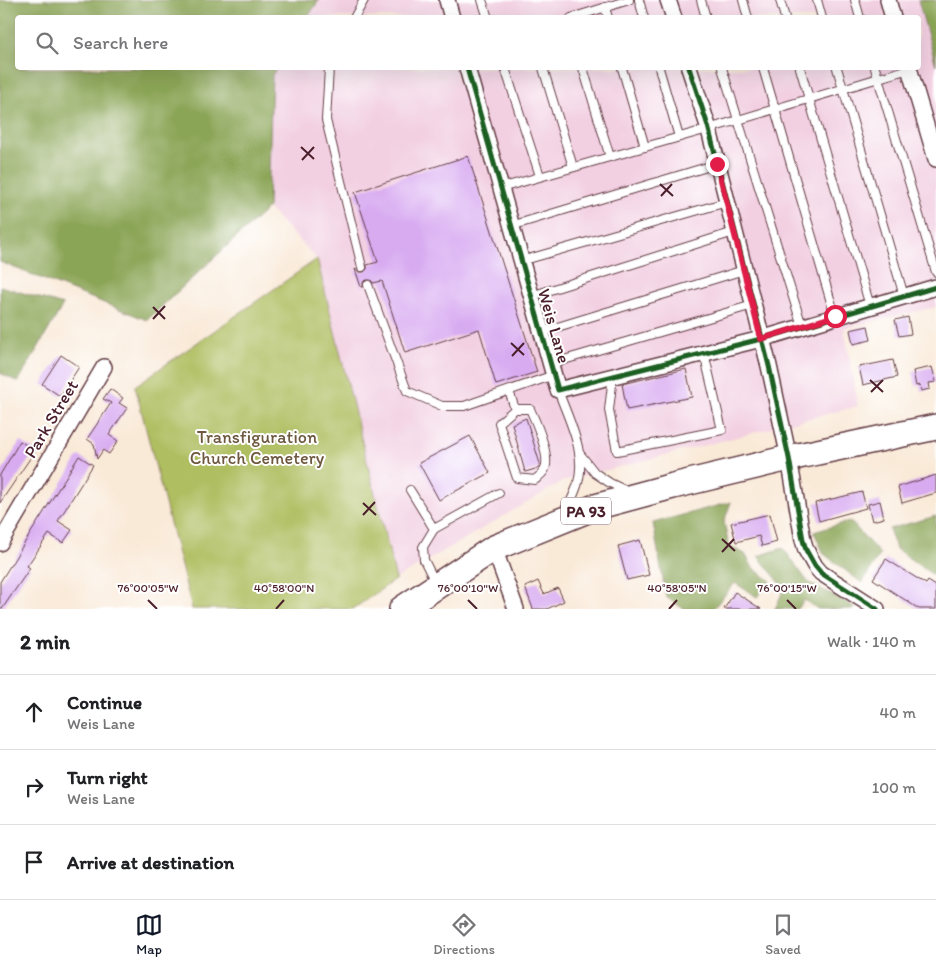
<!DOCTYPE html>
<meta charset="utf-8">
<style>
body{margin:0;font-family:Itim,sans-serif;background:#f2f2f2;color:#202124}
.stop{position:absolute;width:15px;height:15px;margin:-11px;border:4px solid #e11d48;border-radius:50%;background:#fff}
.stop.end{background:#e11d48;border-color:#fff;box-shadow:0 1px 5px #0008}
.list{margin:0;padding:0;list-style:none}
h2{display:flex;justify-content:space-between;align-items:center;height:65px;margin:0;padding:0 20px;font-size:21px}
h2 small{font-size:16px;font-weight:400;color:#757577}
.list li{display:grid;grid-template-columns:32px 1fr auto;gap:15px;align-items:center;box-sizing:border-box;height:75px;padding:0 20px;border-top:1px solid #e0e0e0}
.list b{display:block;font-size:19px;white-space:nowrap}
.list p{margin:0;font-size:16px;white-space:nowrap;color:#757577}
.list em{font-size:16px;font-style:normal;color:#757577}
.icon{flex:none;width:28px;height:28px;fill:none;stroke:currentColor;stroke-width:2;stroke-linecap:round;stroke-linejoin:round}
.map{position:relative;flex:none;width:936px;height:609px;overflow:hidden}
.search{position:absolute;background:#fff;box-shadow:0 5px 20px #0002;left:15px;right:15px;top:15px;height:55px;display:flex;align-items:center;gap:12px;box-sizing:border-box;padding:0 18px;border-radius:5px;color:#757577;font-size:19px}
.sheet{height:290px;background:#fff}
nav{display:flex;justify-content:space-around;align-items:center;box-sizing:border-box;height:70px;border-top:1px solid #e0e0e0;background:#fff;font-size:14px;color:#757577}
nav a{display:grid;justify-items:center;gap:2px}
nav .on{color:#111827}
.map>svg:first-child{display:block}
</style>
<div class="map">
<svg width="936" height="609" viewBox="0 0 936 609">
<rect width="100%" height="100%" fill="#fff"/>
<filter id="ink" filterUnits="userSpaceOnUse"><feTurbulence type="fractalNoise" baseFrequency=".02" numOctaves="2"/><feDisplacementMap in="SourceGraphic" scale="10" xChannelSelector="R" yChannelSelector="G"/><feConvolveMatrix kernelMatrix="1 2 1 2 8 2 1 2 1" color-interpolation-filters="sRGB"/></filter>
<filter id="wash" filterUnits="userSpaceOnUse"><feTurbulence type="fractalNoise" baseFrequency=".0096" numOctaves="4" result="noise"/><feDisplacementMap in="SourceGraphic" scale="20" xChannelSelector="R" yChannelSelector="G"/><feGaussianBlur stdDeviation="1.12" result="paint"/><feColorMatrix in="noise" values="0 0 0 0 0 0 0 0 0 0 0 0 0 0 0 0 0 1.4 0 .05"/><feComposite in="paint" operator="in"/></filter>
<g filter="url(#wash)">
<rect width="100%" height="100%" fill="#f9e9d7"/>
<path fill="#f2cfe1" d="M 319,0 L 918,0 L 936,65 L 936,307 L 844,328 L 858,406 L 564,481 L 396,579 L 317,259 L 268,208 L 272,75 L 277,68 L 918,68 L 918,18 L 308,17 Z"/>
<path fill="#afbe60" stroke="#7c6e46" d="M 317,259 L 396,579 L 353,609 L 192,609 L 135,386 Z"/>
<g fill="#8ba556" stroke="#6a6240">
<path d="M 0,0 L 319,0 L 308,17 L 18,18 L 18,68 L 277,68 L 272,75 L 268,208 L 147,320 L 0,262 Z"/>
<path d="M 918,0 L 936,0 L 936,65 Z"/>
<path d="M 0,286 L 63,305 L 18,382 L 0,373 Z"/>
<path d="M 731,502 L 724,522 L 729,546 L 745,554 L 753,568 L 771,581 L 757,597 L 735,583 L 713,609 L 684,609 L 666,597 L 653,523 Z"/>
<path d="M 936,516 L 936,577 L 896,549 L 889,529 Z"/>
<path d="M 850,521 L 880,554 L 862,583 L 824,554 L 814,532 Z"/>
<path d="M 783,548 L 808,582 L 855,607 L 854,609 L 818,609 L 804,600 L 798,609 L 775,609 L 783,591 L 780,583 L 758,556 Z"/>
</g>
<g id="blocks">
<g fill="#d8abf1">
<path d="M 468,156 L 537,372 L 496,385 L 479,329 L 405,353 L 382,281 L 373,283 L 371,280 L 367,280 L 363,282 L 363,287 L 361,287 L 355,269 L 360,272 L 364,272 L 367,269 L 367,265 L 378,262 L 355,192 Z"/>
<path d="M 908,317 L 911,334 L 899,336 L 895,320 Z"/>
<path d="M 868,326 L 871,340 L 853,344 L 850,330 Z"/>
<path d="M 61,355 L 79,367 L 60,396 L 42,384 Z"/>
<path d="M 893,360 L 897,377 L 863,385 L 859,367 Z"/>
<path d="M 932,367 L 936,382 L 929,383 L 930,389 L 921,391 L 920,385 L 916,386 L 913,371 Z"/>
<path d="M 686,369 L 692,397 L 627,410 L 622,384 Z"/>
<path d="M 110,389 L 123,398 L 119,403 L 127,408 L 109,435 L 118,441 L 109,454 L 103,450 L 97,459 L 94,444 L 87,439 L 111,403 L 103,399 Z"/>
<path d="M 526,418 L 540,464 L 539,468 L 525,472 L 512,424 Z"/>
<path d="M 470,436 L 490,473 L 439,500 L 419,463 Z"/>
<path d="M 20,441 L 35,451 L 0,503 L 0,475 Z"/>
<path d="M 79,456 L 93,465 L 58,521 L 72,530 L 63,543 L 49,534 L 27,566 L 30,568 L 2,609 L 0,609 L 0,582 Z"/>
<path d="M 936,475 L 936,493 L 902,503 L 898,487 Z"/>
<path d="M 862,492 L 866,508 L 819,521 L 815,503 Z"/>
<path d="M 880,501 L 884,518 L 872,521 L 868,504 Z"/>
<path d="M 770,514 L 777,542 L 762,546 L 759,536 L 736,542 L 731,523 Z"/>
<path d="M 640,540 L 649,575 L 627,580 L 618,546 Z"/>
<path d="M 886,559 L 926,584 L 928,581 L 936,586 L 936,609 L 919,609 L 873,579 Z"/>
<path d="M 538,581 L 544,594 L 558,588 L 564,601 L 547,609 L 533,609 L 525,587 Z"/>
<path d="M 735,592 L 761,609 L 724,609 Z"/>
</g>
</g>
</g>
<g filter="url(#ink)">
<use href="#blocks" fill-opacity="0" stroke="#643d45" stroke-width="1"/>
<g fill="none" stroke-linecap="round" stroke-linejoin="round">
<defs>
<g id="service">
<path d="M 482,0 L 488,18"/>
<path d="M 639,0 L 644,18"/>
<path d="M 701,0 L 706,18"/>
<path d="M 743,0 L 748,18"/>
<path d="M 780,0 L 785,18"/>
<path d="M 817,0 L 822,18"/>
<path d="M 855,0 L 860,18"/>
<path d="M 605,7 L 608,18"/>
<path d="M 354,18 L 364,0"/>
<path d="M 571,18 L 629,0"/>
<path d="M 329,68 L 326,120 L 362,267"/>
<path d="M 505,68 L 540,176"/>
<path d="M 543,68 L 573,167"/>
<path d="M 583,68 L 610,157"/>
<path d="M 622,68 L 645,147"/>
<path d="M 659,68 L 679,137"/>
<path d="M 722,68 L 802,326"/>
<path d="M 763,68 L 835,316"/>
<path d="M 800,68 L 870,306"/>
<path d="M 837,68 L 904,296"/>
<path d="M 875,68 L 936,272"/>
<path d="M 501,188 L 708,129 L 909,69"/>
<path d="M 511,226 L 717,164"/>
<path d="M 521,261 L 727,202"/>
<path d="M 368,285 L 407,391 L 442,406 L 464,406 L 554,375"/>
<path d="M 531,296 L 734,232"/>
<path d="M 541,332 L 744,270"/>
<path d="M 550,364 L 753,305"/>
<path d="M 613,376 L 609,410 L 617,451 L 722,430 L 704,353"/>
<path d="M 558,390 C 568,419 588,454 577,486 C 574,495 570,503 566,511"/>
<path d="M 509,391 L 515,409 L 499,423 L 517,478 L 535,480 C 538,477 542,474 544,471 C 552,459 536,422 530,409 L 515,409"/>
<path d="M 580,454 L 595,473 L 610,483 L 627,491"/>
<path d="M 410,490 L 434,529 L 423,547 L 424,560 L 435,582"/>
<path d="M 434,529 L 499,493"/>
</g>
<g id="minor">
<path d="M 447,0 L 452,18"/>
<path d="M 668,0 L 674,18"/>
<path d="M 888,0 L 893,18"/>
<path d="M 467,68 L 558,390 L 761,339 L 936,287"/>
<path d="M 689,68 L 708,126 L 769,366 L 789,458 L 803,540 L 806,550 L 815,566 L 821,573 L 877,609"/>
<path d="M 909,68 L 936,159"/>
<path d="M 0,543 L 104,367"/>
<path d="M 494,548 L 516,609"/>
</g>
<path id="trunk" d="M 402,609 L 494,548 L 595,507 L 673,486 L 789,458 L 936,427"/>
</defs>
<use href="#service" stroke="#643d45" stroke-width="10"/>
<use href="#minor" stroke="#643d45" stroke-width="18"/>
<use href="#trunk" stroke="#643d45" stroke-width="28"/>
<use href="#service" stroke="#fff" stroke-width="8"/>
<use href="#minor" stroke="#fff" stroke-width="15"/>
<use href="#trunk" stroke="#fff" stroke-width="25"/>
<defs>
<g id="cycleway">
<path d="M 467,68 L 558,390 L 761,339 L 936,287"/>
<path d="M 689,68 L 708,126 L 769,366 L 789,458 L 803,540 L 806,550 L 815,566 L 821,573 L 877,609"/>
</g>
</defs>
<use href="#cycleway" stroke="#fff" stroke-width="8"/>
<use href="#cycleway" stroke="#1b5e20" stroke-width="5"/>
</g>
</g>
<g fill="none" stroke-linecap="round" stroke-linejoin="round" filter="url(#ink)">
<path stroke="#e11d48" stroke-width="6" d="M 717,164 L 761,339 L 835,316"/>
</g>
<path fill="none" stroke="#4a1f2b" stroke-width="2" d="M 301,147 L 314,159M 302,160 L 314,147M 660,184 L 673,196M 661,196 L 672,184M 153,307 L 165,319M 153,319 L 165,306M 511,343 L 524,355M 512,356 L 524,343M 870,380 L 883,392M 871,392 L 883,380M 363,503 L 376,515M 363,515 L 375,502M 722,539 L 735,551M 722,552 L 734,539M 148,600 L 157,609M 468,600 L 477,609M 787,600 L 796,609M 276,609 L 284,600M 669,609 L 677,600"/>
<g text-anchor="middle" stroke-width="4" stroke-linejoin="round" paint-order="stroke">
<rect fill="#fff" stroke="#80626b" stroke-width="1" x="561" y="497.5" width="50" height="27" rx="4"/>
<g font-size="16" font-weight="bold" fill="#4a1f2b">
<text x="586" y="517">PA 93</text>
</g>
<g font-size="18" fill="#4a1f2b" stroke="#fff">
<text transform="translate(554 326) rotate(74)" y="6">Weis Lane</text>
<text transform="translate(51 419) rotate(-59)" y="6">Park Street</text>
</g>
<g font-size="18" fill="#6d573e" stroke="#fff">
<text x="257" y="443">Transfiguration<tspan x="257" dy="21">Church Cemetery</tspan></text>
</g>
</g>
<g font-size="12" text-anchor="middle" fill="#4a1f2b" stroke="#fff" stroke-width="4" stroke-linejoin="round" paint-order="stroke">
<text x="284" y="592">40°58'00"N</text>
<text x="677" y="592">40°58'05"N</text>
<text x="148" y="592">76°00'05"W</text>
<text x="468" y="592">76°00'10"W</text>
<text x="787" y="592">76°00'15"W</text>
</g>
</svg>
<div class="stop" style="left:835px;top:316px"></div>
<div class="stop end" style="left:717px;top:164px"></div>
<div class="search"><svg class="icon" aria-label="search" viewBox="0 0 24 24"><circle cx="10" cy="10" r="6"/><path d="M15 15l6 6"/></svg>Search here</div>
</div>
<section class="sheet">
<h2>2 min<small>Walk · 140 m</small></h2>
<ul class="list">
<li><svg class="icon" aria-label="ahead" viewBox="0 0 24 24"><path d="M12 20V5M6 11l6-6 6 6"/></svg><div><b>Continue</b><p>Weis Lane</p></div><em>40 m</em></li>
<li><svg class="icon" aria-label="right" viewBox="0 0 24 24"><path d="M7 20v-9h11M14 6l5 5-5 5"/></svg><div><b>Turn right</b><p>Weis Lane</p></div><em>100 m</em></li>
<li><svg class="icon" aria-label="arrive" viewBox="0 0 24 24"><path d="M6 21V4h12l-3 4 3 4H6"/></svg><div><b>Arrive at destination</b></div></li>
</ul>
</section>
<nav>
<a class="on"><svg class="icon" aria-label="map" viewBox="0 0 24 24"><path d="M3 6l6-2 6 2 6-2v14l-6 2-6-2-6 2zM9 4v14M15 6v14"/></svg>Map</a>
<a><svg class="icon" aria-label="directions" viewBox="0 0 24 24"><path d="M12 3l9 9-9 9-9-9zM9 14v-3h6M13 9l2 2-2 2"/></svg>Directions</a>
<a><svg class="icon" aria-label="saved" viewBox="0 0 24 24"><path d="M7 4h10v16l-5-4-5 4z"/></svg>Saved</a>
</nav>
